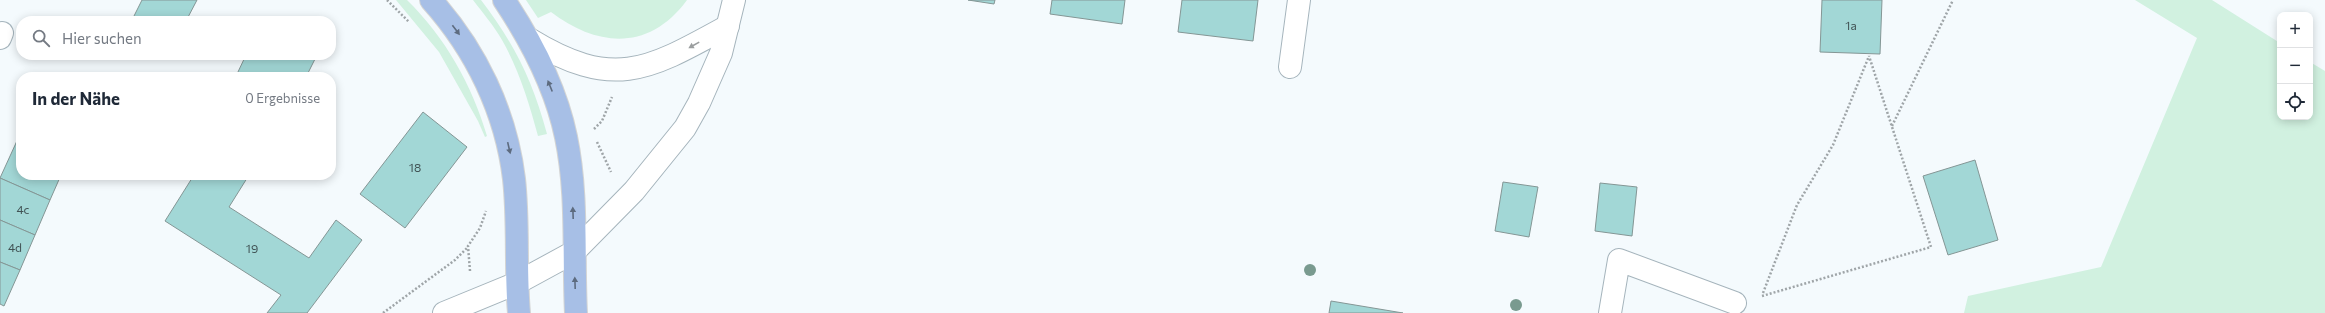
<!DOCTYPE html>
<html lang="de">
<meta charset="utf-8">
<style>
body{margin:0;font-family:Commissioner,sans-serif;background:#f2f2f3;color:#1f2937}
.controls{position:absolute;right:12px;top:12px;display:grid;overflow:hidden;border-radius:8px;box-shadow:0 2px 10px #0003}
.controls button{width:36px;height:36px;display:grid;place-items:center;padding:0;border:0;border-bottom:1px solid #e0e1e3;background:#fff;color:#1f2937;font:20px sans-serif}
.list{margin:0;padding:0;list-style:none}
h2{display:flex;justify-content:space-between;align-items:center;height:52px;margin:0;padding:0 16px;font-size:17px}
h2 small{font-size:13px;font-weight:400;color:#747a83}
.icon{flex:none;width:22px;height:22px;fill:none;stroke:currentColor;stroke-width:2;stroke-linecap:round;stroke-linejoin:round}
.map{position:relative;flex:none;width:2325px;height:313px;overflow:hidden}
.search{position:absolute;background:#fff;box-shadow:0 2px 10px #0003;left:16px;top:16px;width:320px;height:44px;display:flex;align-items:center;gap:10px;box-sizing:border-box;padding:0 14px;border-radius:16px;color:#747a83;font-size:15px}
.panel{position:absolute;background:#fff;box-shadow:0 2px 10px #0003;left:16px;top:72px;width:320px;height:108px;border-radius:16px}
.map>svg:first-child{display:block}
</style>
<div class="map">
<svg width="2325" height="313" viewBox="0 0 2325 313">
<rect width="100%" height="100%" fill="#f4fafd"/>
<g fill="#d1f1e0">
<path d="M 396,0 L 407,0 C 445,37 472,85 487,136 L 485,137 L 478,121 L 439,52 Z"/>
<path d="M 473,0 L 481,0 C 515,45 532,79 547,134 L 538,136 C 529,103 519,70 502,40 C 494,26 483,13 473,0 Z"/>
<path d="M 526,0 L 687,0 C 649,52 597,47 551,12 L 538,18 Z"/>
<path d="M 2135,0 L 2212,0 L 2280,43 L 2280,117 L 2310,117 L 2310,62 L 2325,71 L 2325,313 L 1964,313 L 1968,296 L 2101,267 L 2197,38 Z"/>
</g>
<g fill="#a2d7d6" stroke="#849695">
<path d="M 142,0 L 197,0 L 186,21 L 140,21 L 133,18 Z"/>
<path d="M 968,0 L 995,0 L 994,4 Z"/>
<path d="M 1052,0 L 1125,0 L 1122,24 L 1050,14 Z"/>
<path d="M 1182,0 L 1258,0 L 1253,41 L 1178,32 Z"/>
<path d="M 1822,0 L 1882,0 L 1880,54 L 1820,52 Z"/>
<path d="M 246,55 L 317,55 L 306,77 L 244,77 L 237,74 Z"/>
<path d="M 46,73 L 56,77 L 44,77 Z"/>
<path d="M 423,112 L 467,147 L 405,228 L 360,194 Z"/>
<path d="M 21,131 L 21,145 L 16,143 Z"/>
<path d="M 16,143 L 21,145 L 21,175 L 61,175 L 50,200 L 0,178 Z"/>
<path d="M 1975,160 L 1998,240 L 1948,255 L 1923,176 Z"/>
<path d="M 194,175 L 249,175 L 229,207 L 309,258 L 336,220 L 362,240 L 307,313 L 267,313 L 281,295 L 165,221 Z"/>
<path d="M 0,178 L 50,200 L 35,235 L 0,220 Z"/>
<path d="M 1503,182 L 1538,187 L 1529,237 L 1495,231 Z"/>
<path d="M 1600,183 L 1637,187 L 1632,236 L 1595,231 Z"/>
<path d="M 0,220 L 35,235 L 20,270 L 0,262 Z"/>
<path d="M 0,262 L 20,270 L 4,306 L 0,304 Z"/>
<path d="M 1331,301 L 1403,313 L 1329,313 Z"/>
</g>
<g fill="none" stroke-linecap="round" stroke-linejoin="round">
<defs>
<g id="minor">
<path d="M 0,38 L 2,33"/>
<path d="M 529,39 C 614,91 648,70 728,26"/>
<path d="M 1290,67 L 1299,0"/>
<path d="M 444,313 L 517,283 L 574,252 L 634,191 L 685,128 L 699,103 L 721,53 L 734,0"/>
<path d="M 1610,313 L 1619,260 L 1735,303"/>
</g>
<g id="major">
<path d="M 431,0 C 476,50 506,112 514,179 C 519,223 515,269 519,313"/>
<path d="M 504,0 C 532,42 556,88 566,137 C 578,194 573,255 576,313"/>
</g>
</defs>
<use href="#minor" stroke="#a5b4bc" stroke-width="24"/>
<use href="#major" stroke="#d3d4d4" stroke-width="24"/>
<g stroke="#9fa5a8" stroke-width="2.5" stroke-dasharray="2 2" stroke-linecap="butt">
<path d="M 387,0 L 409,22"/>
<path d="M 1892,126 L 1953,0"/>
<path d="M 594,129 L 602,121 L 612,97"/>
<path d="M 597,142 L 611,172"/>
<path d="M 470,271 L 468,246 L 480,228 L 486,211"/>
<path d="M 1763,293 L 1797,205 L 1833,145 L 1869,56"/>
<path d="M 1762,296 L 1931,247 L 1869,56"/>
<path d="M 383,313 L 455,260 L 468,247"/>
</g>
<use href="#minor" stroke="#fff" stroke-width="22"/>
<use href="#major" stroke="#a7bfe6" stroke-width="22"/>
</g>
<g fill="#799a8f">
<circle cx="1310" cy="270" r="6"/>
<circle cx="1516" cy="305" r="6"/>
</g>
<defs><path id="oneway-solid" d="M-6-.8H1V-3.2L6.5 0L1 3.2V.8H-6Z"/></defs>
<g fill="#5d6b7f">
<use href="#oneway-solid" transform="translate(456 30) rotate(53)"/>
<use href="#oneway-solid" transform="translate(550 86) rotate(-112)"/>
<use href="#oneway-solid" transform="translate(509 148) rotate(77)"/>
<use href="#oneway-solid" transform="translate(573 213) rotate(-92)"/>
<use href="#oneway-solid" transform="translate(575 283) rotate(-92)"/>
</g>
<use fill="#9b9e9f" href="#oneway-solid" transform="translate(694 45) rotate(151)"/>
<g text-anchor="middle" stroke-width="3" stroke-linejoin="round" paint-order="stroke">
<g font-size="12" fill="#415355">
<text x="1851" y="30">1a</text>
<text x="415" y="172">18</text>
<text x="23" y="214">4c</text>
<text x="15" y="252">4d</text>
<text x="252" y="253">19</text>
</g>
</g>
</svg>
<div class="controls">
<button>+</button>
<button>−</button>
<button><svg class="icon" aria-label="locate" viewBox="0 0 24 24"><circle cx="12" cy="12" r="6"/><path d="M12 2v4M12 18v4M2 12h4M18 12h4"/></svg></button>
</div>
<div class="search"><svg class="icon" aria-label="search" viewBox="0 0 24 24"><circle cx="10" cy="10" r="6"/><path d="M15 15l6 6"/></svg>Hier suchen</div>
<section class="panel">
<h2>In der Nähe<small>0 Ergebnisse</small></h2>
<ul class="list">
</ul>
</section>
</div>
